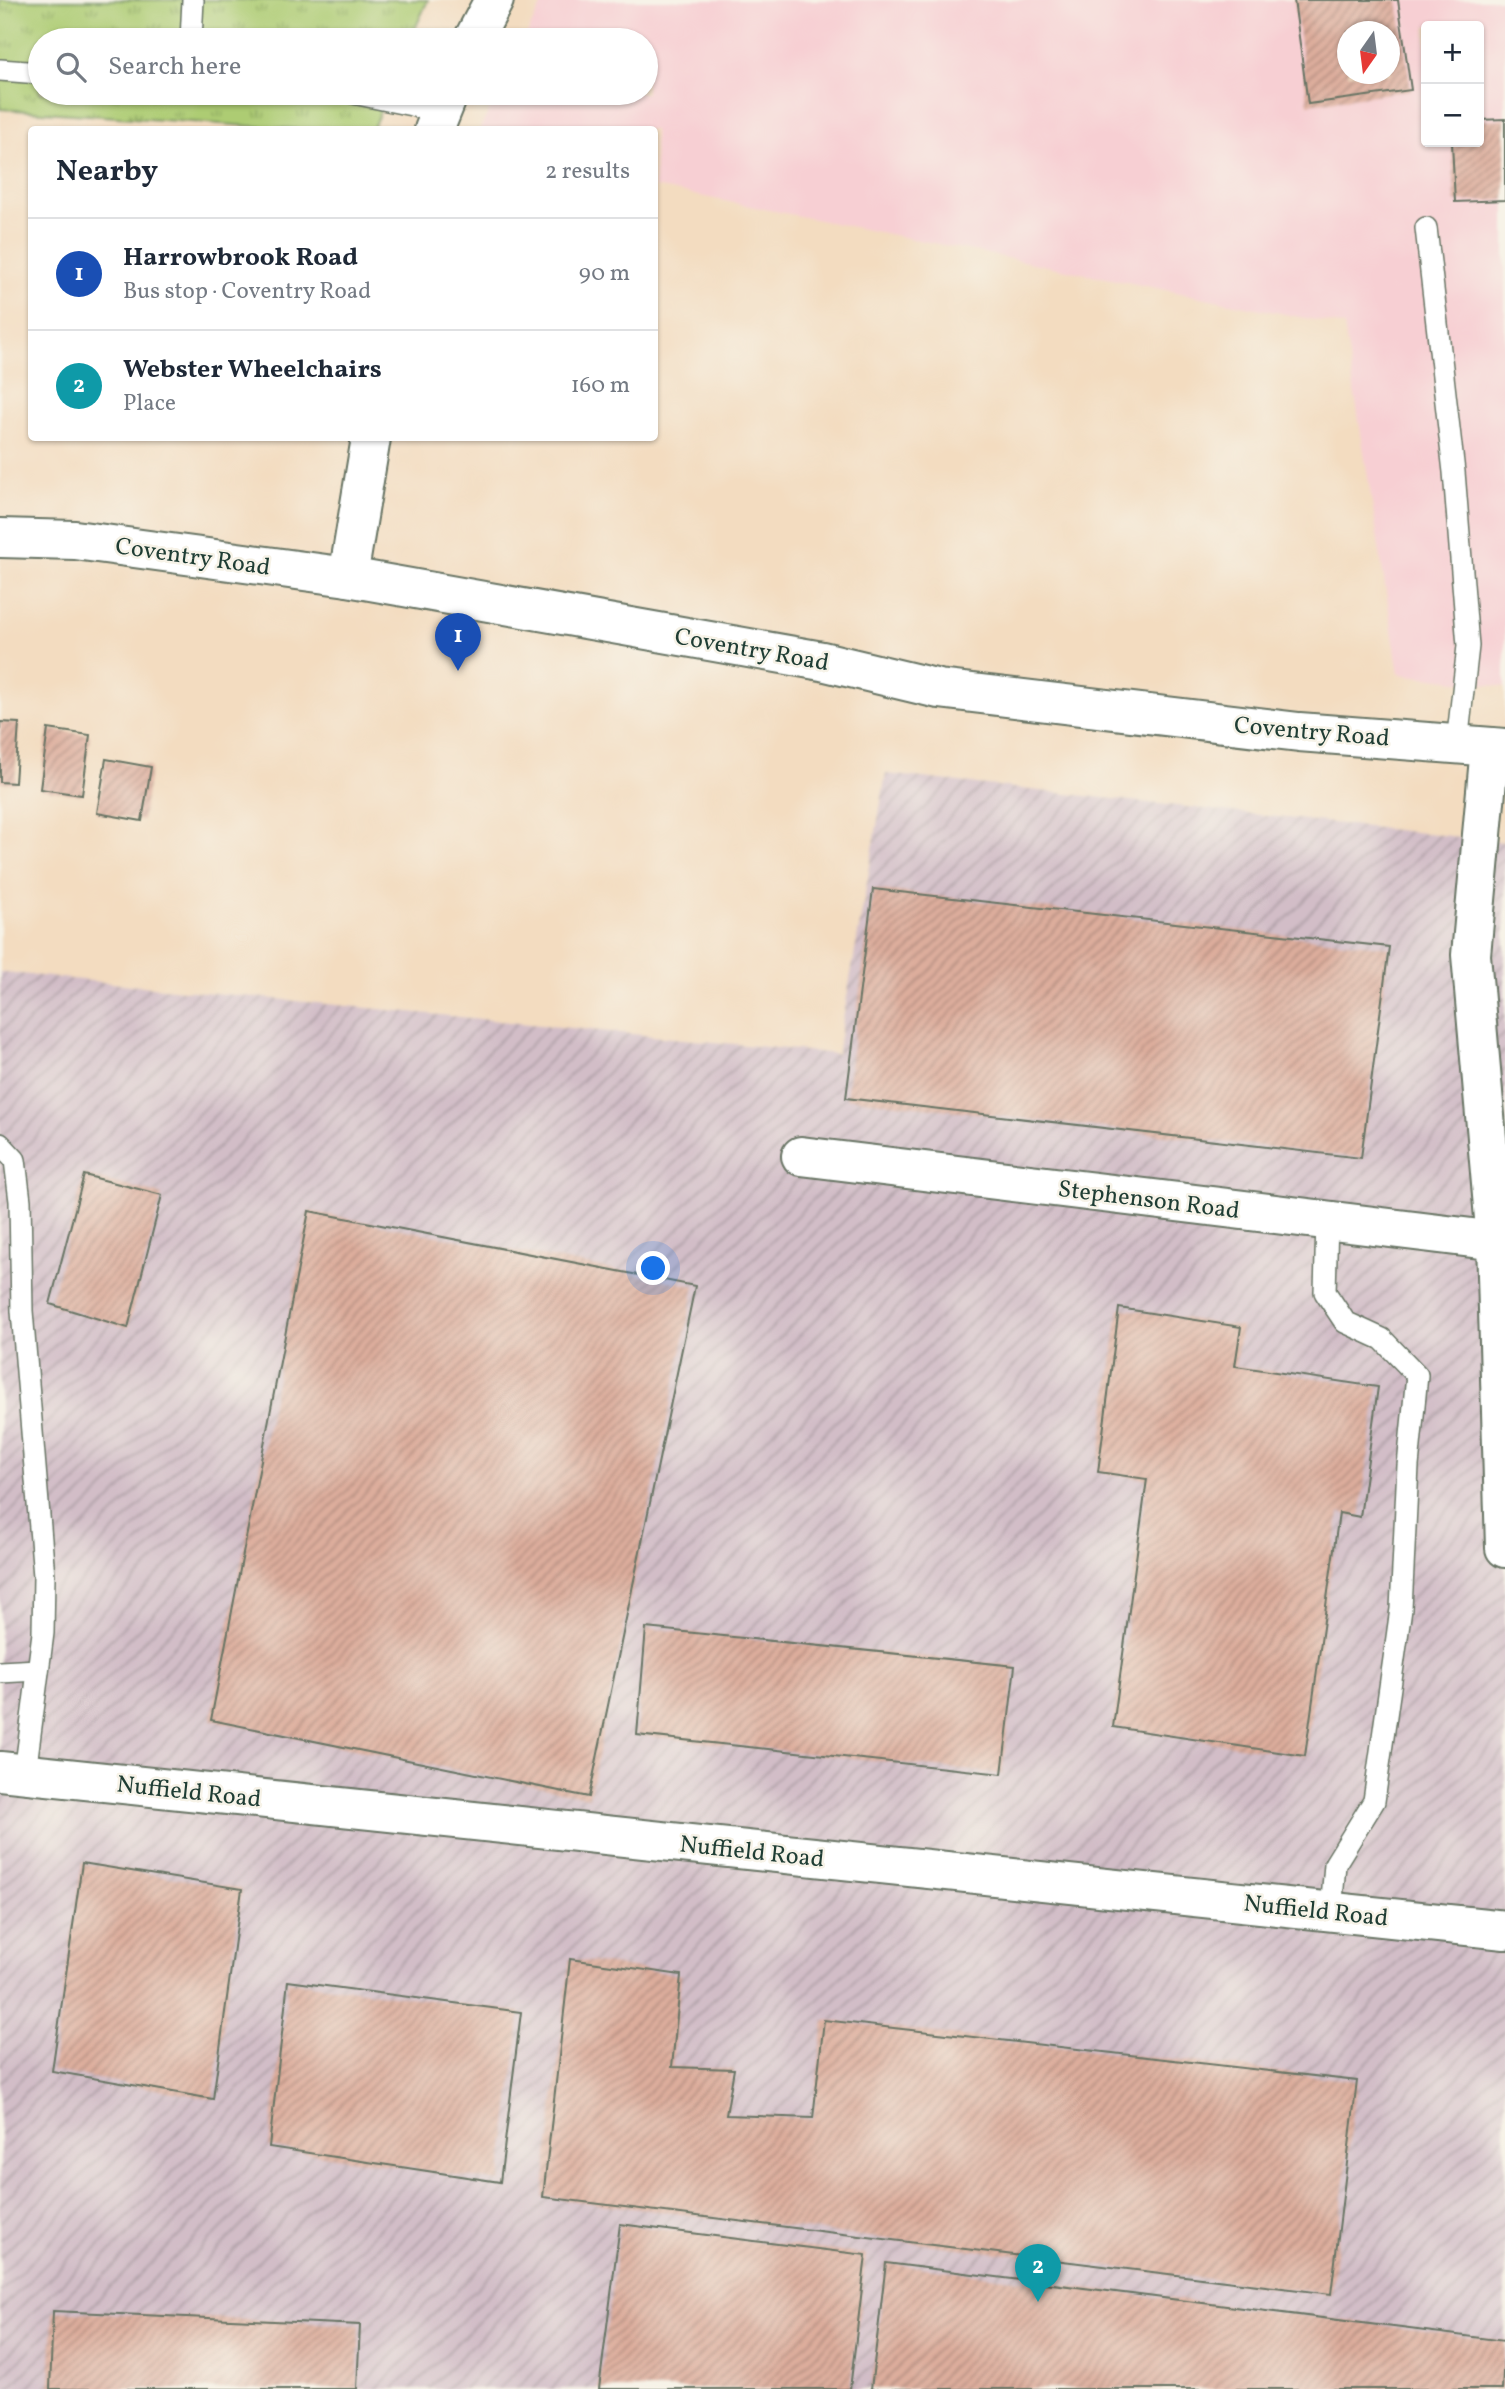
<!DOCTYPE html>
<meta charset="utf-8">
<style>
body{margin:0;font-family:Vollkorn,serif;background:#f2f2f3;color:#1f2937}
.controls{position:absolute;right:21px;top:21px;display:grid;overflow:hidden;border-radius:7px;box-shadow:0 2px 5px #0004}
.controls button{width:63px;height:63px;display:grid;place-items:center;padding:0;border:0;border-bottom:2px solid #e0e1e3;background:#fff;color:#1f2937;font:35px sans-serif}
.compass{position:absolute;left:1337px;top:21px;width:63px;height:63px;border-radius:50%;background:#fff;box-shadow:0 2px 5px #0004;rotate:194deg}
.you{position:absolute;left:654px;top:1269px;width:24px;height:24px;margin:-18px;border:5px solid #fff;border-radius:50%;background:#1a73e8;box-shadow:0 0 0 10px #1a73e833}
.badge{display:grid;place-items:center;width:46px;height:46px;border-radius:50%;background:#c8321e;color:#fff;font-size:23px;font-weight:700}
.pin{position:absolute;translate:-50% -58px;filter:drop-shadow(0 2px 4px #0008)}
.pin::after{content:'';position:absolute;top:37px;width:24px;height:21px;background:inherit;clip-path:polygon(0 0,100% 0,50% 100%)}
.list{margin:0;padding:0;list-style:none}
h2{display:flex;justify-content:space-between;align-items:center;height:91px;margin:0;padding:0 28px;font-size:30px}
h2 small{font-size:23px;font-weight:400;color:#747a83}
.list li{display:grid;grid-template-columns:46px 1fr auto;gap:21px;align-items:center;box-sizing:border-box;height:112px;padding:0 28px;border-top:2px solid #e0e1e3}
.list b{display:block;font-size:26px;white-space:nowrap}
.list p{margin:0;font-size:23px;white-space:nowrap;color:#747a83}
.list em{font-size:23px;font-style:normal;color:#747a83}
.icon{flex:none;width:38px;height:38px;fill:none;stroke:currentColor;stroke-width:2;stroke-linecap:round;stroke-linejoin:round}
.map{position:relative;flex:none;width:1505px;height:2389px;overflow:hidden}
.search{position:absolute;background:#fff;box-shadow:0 2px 5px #0004;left:28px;top:28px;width:630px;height:77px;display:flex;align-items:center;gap:18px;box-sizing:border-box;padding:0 24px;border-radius:38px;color:#747a83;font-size:26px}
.panel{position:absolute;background:#fff;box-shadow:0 2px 5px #0004;left:28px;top:126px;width:630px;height:315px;border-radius:7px}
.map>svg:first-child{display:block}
</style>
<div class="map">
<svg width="1505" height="2389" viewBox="0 0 1505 2389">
<defs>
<pattern id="industrial-furrows" width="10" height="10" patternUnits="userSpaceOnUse" patternTransform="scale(1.75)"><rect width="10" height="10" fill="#d2bdc7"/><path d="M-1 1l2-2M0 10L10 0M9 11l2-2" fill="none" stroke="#aa9ba2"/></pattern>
<pattern id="grass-tufts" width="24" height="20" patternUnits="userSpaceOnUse" patternTransform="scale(1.75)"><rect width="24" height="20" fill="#adcc73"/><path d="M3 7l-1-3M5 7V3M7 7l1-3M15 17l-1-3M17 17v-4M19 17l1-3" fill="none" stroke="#8ca75f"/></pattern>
<pattern id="building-hatch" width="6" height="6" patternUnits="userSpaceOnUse" patternTransform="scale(1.75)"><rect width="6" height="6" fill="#ddad9c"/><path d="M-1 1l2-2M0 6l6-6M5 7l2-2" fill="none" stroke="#b38e80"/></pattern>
</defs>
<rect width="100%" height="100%" fill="#f7f3e8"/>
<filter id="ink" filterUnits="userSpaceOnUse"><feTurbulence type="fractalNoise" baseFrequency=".0143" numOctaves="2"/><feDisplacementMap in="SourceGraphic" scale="14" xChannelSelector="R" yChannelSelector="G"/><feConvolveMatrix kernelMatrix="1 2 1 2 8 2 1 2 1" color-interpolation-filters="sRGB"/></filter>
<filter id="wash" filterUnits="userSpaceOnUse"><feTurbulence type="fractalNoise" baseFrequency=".00686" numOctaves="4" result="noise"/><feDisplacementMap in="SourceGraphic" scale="28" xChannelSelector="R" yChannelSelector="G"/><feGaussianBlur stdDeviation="1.57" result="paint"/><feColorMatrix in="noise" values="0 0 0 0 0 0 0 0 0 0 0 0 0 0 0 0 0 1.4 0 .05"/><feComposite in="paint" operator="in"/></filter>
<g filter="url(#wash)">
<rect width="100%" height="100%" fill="#f3dcc0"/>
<path fill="#f7cfd3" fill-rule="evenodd" d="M 544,0 L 1505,0 L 1505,687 L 1399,674 L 1344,326 L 655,187 L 654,130 L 479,130 L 498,93 L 646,93 L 646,40 L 524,40 ZM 1426,26 L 1479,26 L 1479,142 L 1426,142 ZM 1348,32 L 1390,32 L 1390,74 L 1348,74 Z"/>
<path fill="url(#industrial-furrows)" d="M 886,774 L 1505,842 L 1505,2389 L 0,2389 L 0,972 L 837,1054 Z"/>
<path fill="url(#grass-tufts)" stroke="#668454" stroke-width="2" d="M 0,0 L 428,0 L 410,40 L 40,40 L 40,93 L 388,93 L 372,130 L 295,129 L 0,109 Z"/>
<g id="blocks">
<g fill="url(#building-hatch)" fill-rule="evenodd">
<path d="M 1294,0 L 1398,0 L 1411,90 L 1308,104 ZM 1348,32 L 1390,32 L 1390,74 L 1348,74 Z"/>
<path d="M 1505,119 L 1505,200 L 1455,202 L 1452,142 L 1479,142 L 1479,120 Z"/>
<path d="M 0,722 L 19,723 L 15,783 L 0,782 Z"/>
<path d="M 48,729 L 90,735 L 82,795 L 40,789 Z"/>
<path d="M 106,759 L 151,767 L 142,821 L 97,813 Z"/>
<path d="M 873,889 L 1389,947 L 1361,1158 L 846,1098 Z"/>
<path d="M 84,1175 L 162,1195 L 128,1328 L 50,1304 Z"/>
<path d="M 309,1211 L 695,1286 L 589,1797 L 211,1720 Z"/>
<path d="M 1119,1308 L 1241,1327 L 1235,1366 L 1378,1387 L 1360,1517 L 1339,1513 L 1305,1756 L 1113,1727 L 1147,1479 L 1098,1472 Z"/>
<path d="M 646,1628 L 1015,1666 L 1002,1774 L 637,1735 Z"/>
<path d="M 82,1863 L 242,1889 L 213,2099 L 52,2071 Z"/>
<path d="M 570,1959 L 681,1975 L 672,2067 L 734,2069 L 726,2115 L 813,2118 L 824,2020 L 1357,2081 L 1331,2294 L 543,2197 Z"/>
<path d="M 288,1981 L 521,2012 L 500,2182 L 269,2147 Z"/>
<path d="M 620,2224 L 866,2255 L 850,2389 L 599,2389 Z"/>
<path d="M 886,2263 L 1505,2341 L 1502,2389 L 871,2389 Z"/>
<path d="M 53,2311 L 360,2325 L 357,2389 L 50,2389 Z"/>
</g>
</g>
</g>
<g filter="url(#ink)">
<use href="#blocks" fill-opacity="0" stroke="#697565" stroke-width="2"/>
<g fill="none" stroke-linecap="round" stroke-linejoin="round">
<defs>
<g id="service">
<path d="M 191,40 L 193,0"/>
<path d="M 0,70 L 40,73"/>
<path d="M 353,93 L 412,105 L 440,115"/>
<path d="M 1426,228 L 1454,472 L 1468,646 L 1457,744"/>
<path d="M 0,1144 L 15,1160 L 20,1201 L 22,1311 L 44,1576 L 43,1633 L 25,1773"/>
<path d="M 1327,1221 L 1325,1292 L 1345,1322 L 1382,1339 L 1417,1375 L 1408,1466 L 1401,1609 L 1374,1801 L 1335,1864 L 1331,1912"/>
<path d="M 0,1672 L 38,1670"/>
</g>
<g id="minor">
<path d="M 473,40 L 494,0"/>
<path d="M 434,130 L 449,93"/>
<path d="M 348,577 L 371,438"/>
<path d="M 1490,747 L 1471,955 L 1496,1241 L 1505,1548"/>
<path d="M 801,1156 L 1505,1242"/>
<path d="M 0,1771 L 1505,1930"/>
</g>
<path id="secondary" d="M 0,538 L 75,540 L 348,577 L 822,661 L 939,689 L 1299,732 L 1505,748"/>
</defs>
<use href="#service" stroke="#697565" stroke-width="24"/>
<use href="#minor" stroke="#697565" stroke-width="42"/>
<use href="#secondary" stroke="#697565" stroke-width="42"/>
<use href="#service" stroke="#fff" stroke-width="21"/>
<use href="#minor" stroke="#fff" stroke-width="38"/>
<use href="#secondary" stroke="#fff" stroke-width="38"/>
</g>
</g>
<g text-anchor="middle" stroke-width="5" stroke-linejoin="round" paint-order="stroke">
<g font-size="24" fill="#1f3d34" stroke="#f7f3e8">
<text transform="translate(193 556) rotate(8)" y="8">Coventry Road</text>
<text transform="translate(752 649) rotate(10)" y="8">Coventry Road</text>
<text transform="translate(1312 731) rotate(5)" y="8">Coventry Road</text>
<text transform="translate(1149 1199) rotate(7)" y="8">Stephenson Road</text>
<text transform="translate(189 1791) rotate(6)" y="8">Nuffield Road</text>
<text transform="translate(752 1851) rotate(6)" y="8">Nuffield Road</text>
<text transform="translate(1316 1910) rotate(6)" y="8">Nuffield Road</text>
</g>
</g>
</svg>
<div class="controls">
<button>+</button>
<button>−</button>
</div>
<svg class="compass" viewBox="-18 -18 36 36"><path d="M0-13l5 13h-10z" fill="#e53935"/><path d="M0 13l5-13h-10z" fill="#747a83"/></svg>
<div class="you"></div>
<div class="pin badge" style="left:458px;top:671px;background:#1a4fb4">1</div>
<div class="pin badge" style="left:1038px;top:2302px;background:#0f9aa8">2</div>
<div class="search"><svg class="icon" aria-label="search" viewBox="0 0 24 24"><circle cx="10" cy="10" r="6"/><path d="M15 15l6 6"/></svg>Search here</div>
<section class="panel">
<h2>Nearby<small>2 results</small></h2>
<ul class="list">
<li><span class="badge" style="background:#1a4fb4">1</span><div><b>Harrowbrook Road</b><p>Bus stop · Coventry Road</p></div><em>90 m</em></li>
<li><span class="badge" style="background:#0f9aa8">2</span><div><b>Webster Wheelchairs</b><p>Place</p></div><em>160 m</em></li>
</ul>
</section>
</div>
